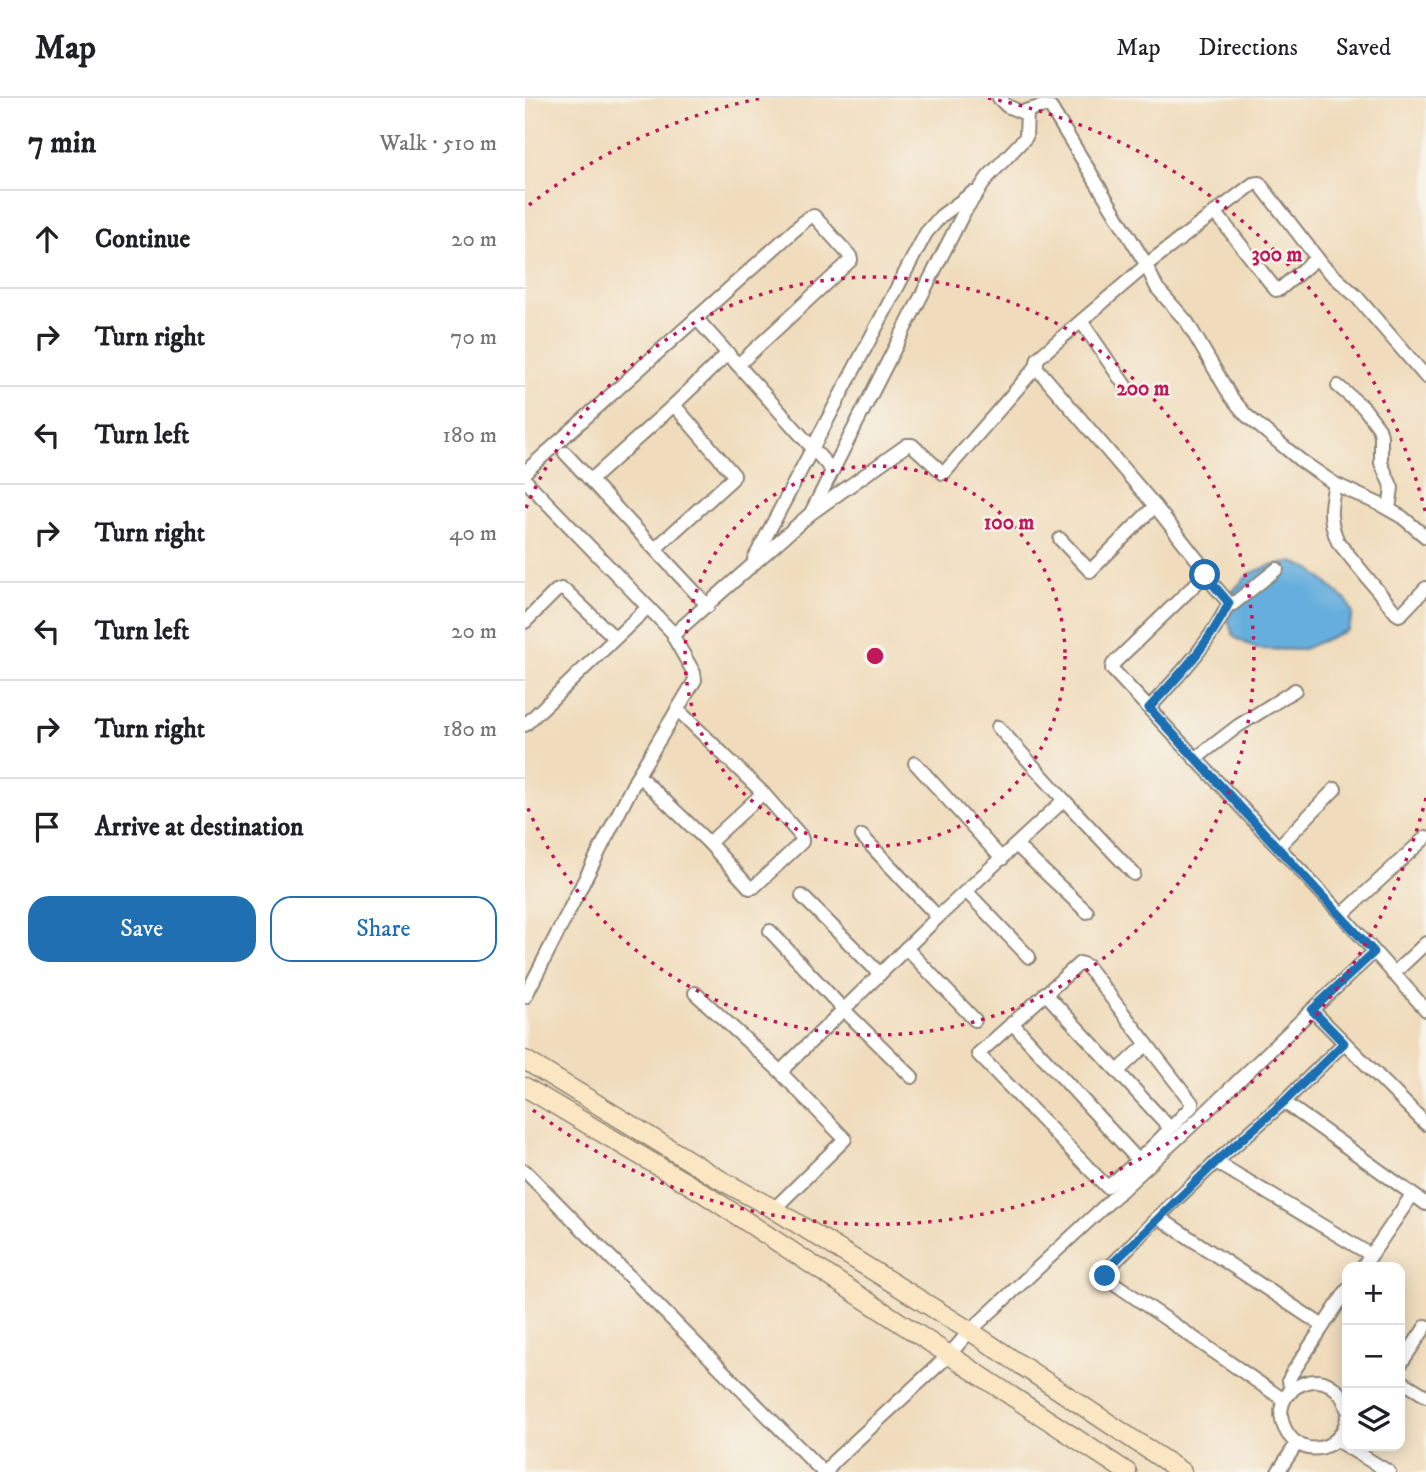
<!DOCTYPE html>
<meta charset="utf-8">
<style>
body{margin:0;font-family:"IM FELL DW Pica",serif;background:#f2f2f2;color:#202124}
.controls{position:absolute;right:21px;bottom:21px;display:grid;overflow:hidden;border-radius:14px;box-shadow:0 4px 18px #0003}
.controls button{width:63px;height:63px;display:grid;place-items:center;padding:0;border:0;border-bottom:2px solid #e0e0e0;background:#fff;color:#202124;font:35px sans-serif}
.stop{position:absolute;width:21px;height:21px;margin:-16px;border:5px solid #1f6fb2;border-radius:50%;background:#fff}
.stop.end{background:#1f6fb2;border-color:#fff;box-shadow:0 2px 7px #0008}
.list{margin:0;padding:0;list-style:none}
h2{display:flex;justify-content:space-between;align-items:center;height:91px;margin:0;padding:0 28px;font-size:30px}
h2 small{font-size:23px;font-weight:400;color:#757577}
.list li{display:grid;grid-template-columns:46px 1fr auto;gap:21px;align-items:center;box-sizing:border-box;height:98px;padding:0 28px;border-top:2px solid #e0e0e0}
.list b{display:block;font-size:26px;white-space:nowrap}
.list em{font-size:23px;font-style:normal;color:#757577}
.actions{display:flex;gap:14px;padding:21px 28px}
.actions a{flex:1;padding:16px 0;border:2px solid #1f6fb2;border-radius:21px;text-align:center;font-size:24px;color:#1f6fb2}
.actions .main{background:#1f6fb2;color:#fff}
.icon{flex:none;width:38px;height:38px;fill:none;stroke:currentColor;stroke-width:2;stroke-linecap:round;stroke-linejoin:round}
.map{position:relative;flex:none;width:901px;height:1374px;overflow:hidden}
header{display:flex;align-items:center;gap:42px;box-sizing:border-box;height:98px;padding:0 35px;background:#fff;border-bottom:2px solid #e0e0e0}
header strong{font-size:33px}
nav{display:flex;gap:38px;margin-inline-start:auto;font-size:24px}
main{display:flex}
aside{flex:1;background:#fff}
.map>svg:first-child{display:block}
</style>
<header>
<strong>Map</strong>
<nav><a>Map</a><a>Directions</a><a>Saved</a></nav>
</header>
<main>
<aside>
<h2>7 min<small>Walk · 510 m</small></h2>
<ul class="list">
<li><svg class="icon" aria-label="ahead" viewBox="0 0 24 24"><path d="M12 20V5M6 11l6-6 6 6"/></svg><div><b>Continue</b></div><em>20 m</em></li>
<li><svg class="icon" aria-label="right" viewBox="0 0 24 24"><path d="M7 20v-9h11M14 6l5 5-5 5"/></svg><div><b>Turn right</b></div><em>70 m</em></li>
<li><svg class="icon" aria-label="left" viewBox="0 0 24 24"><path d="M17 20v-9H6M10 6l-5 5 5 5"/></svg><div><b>Turn left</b></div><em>180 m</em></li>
<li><svg class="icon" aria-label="right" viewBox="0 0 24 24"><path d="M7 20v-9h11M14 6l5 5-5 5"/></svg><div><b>Turn right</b></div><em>40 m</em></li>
<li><svg class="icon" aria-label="left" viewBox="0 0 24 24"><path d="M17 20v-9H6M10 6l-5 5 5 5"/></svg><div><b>Turn left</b></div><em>20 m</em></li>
<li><svg class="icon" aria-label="right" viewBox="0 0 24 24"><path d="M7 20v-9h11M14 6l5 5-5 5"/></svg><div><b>Turn right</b></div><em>180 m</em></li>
<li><svg class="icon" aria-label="arrive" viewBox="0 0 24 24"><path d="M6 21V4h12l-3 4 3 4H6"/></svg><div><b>Arrive at destination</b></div></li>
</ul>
<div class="actions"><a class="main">Save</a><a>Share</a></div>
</aside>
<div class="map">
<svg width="901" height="1374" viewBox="0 0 901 1374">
<rect width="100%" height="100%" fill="#f7f3e8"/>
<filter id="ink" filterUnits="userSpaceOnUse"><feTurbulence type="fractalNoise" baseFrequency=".0143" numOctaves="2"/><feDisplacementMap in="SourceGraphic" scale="14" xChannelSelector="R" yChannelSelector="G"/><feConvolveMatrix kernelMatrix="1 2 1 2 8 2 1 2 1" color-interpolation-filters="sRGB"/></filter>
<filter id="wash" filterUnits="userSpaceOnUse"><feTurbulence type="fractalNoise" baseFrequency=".00686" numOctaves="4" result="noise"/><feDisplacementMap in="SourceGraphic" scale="28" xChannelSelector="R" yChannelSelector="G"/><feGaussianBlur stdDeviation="1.57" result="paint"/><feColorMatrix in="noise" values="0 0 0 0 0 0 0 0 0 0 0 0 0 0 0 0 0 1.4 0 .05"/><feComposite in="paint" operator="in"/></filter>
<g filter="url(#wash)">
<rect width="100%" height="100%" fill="#f0dcbc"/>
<path fill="#66aedd" stroke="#486c84" stroke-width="2" d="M 768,464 L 786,471 L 823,504 L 828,516 L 823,532 L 776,552 L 732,551 L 709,539 L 703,522 L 706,495 L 724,476 L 744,468 Z"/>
</g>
<g filter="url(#ink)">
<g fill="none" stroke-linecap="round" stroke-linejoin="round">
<defs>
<g id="minor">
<path d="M 474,0 L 482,8 L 496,14 L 519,8 L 526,10 L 621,166 L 618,170 L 513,260 L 511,269 L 630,408 L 682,474 L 680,477 L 588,566 L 587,571 L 817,817 L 901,912"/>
<path d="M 690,114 L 751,192 L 755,191 L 792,160"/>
<path d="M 171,220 L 307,372"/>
<path d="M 556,223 L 603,292"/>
<path d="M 901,279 L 831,198 L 799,169 L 734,85 L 728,86 L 621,167 L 632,190 L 662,224 L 706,299 L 721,317 L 775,362 L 810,386 L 856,407 L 877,419 L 901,439"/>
<path d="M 813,288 L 839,310 L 854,330 L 856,338 L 856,365 L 867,390 L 864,411"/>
<path d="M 40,355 L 183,508"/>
<path d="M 0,374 L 283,120 L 289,118 L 325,158 L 326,162 L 213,267"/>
<path d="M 0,382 L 149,536"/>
<path d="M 66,382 L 149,307 L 203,255"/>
<path d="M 810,386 C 805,409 803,421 813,444 L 871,515 L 874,517 L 877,515 L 901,490"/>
<path d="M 287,413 L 439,114 L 463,79 L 501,39 L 502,14"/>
<path d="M 535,441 L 565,473 L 630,408"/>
<path d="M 131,450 L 207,381 L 209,377 L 149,307"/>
<path d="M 229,461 L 401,135 L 416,118 L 447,95"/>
<path d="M 680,477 L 704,505 L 708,506 L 752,471"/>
<path d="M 0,524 L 31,493 L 36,491 L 42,494 L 90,540"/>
<path d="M 624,610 C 656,575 683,548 704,505"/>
<path d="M 0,627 L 123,509"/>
<path d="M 473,629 L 539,702 L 609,776"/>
<path d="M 670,661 L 713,628 L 770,592"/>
<path d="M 390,665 L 477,761"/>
<path d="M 113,677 L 184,745 L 225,790 L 229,789 L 277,744 L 277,742 L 275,737 L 238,695 L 152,611"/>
<path d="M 337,738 L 413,819"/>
<path d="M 184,745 L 238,695"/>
<path d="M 491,747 L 562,814"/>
<path d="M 753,749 L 810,691"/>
<path d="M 441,793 L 504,859"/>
<path d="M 277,798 L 355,876"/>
<path d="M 817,817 L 901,739"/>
<path d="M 245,833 L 318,911 L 387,979"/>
<path d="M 381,850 L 450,922"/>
<path d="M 555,865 L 562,868 L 667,1005 L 667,1008 C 642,1034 610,1068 582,1089 L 453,956 Z"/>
<path d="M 868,876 L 901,845"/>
<path d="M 170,895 L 258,976"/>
<path d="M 520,895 L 645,1030"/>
<path d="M 0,899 L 113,677 L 170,582 L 169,575 L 149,540 L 149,536 L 285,416 L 382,347 L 387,347 L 418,375 L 420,374 L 511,269"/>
<path d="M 787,912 L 901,1026"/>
<path d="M 487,925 L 613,1062"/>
<path d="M 593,973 L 622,946"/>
<path d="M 759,1004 L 901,1106"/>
<path d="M 691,1064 L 846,1157"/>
<path d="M 0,1073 L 298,1374"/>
<path d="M 249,1111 L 320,1041 L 259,978 L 258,973 L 261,968 L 413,819 L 539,702"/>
<path d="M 633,1119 L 798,1228"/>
<path d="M 838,1169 L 887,1097"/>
<path d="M 875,1267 L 901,1228"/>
<path d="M 875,1282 L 901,1298"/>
<path d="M 766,1294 L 764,1282 L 766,1277 L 822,1192"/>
<path d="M 759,1302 L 583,1181 L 580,1178 L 580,1174 L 633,1119 L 691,1064 L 759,1004 L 819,945"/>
<path d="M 822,1311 C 816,1290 799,1277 777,1286 C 734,1303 765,1368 805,1346 C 815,1340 820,1331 822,1320"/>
<path d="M 811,1342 L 864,1374"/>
<path d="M 302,1374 L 308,1364 L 423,1258 L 445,1233 L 681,1014 L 787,912 L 849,854"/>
<path d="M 753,1374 L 772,1345"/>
</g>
<g id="secondary">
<path d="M 0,962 L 194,1081 L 249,1111 L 445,1233 L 657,1374"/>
<path d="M 0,989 L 175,1093 L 602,1374"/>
</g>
</defs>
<use href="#minor" stroke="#8e8474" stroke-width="16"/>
<use href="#secondary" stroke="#8e8474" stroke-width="21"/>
<use href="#minor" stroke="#fff" stroke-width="12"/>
<use href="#secondary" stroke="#fbe6c4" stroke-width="18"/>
</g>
</g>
<g fill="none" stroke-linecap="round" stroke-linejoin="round" filter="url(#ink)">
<path stroke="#1f6fb2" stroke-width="9" d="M 580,1178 L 582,1171 L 691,1064 L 759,1004 L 819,945 L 787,912 L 849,854 L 624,610 C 657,574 682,549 704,505 L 680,477"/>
</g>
<g fill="none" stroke="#c2185b" stroke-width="3.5" stroke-dasharray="3.5 7">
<circle cx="350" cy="558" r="190"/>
<path d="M1 410A379 379 0 1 1 1 706"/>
<path d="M901 700A569 569 0 0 1 4 1009M4 107A569 569 0 0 1 237 0M463 0A569 569 0 0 1 901 416"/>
</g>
<circle cx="350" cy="558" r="10" fill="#c2185b" stroke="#f7f3e8" stroke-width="3.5"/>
<g font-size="21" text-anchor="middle" font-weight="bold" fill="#c2185b" stroke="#f7f3e8" stroke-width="5" stroke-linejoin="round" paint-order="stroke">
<text x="752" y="163">300 m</text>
<text x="618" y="297">200 m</text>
<text x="484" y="431">100 m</text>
</g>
</svg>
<div class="controls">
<button>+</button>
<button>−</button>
<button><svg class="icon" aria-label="layers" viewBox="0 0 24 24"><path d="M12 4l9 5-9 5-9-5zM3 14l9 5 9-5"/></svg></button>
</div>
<div class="stop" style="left:680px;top:477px"></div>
<div class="stop end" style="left:580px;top:1178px"></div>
</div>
</main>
